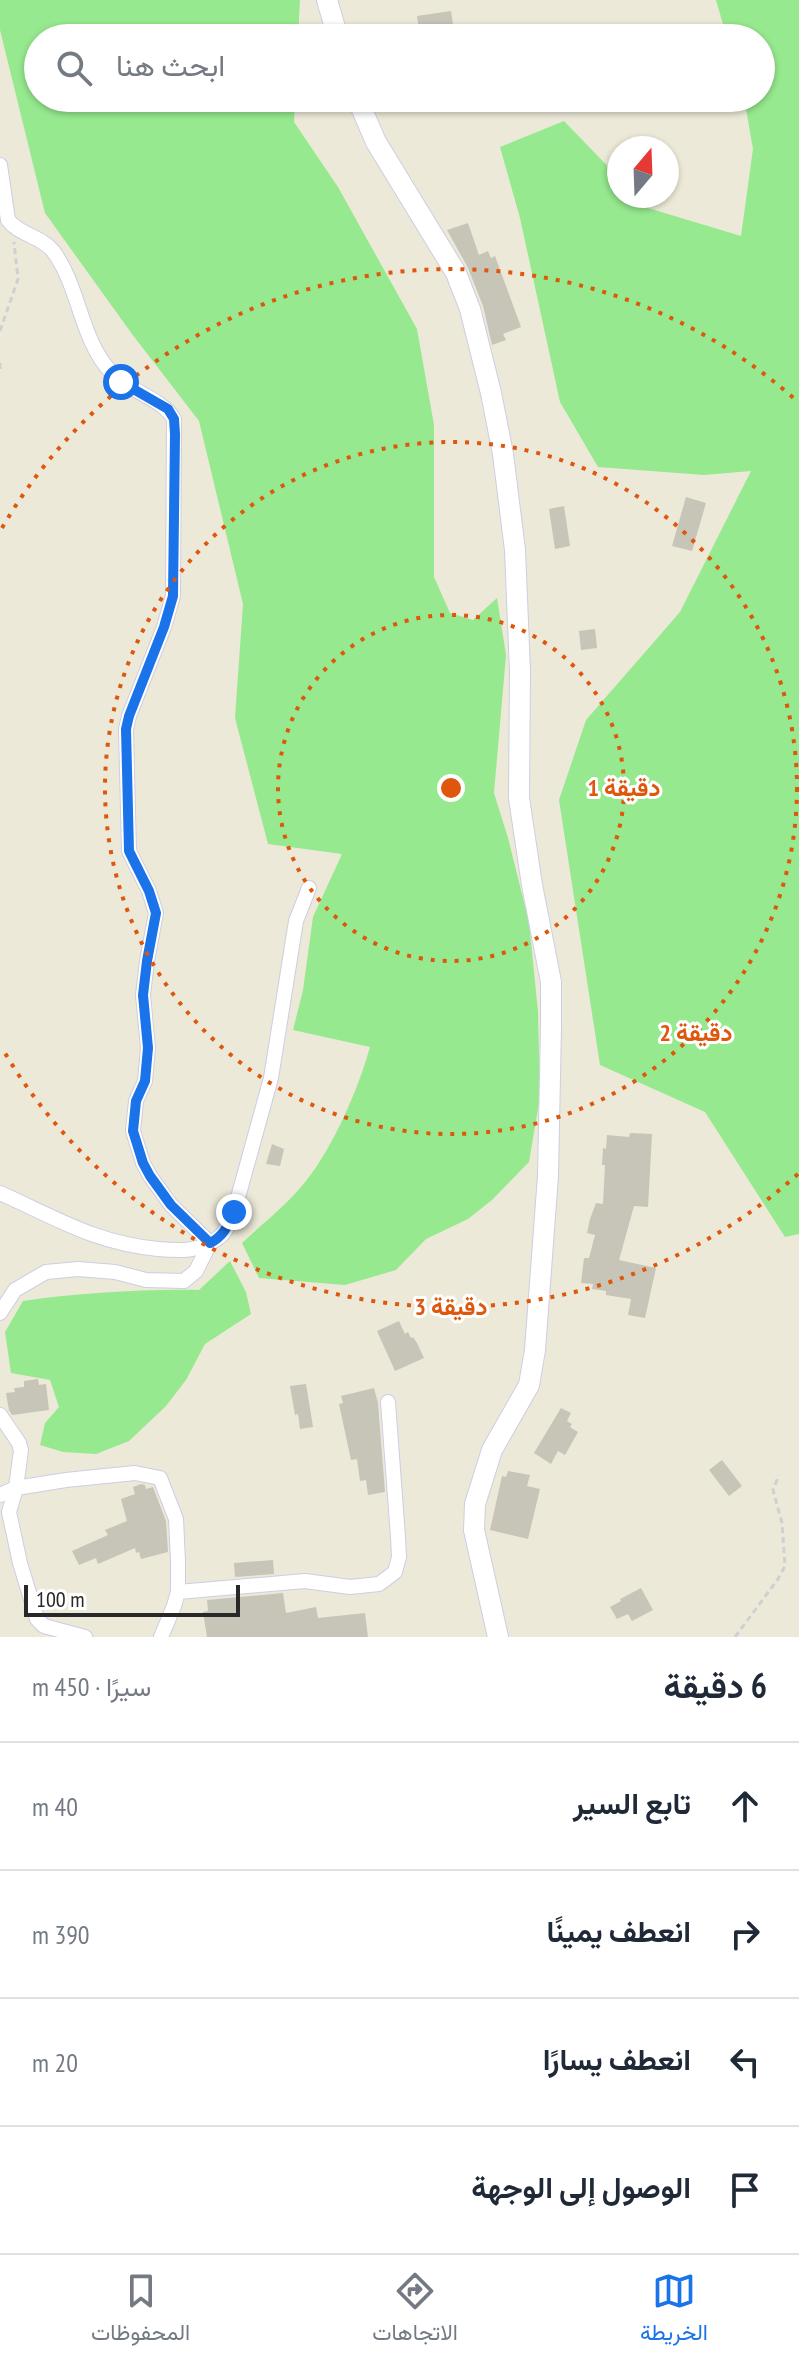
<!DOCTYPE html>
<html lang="ar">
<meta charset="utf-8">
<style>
body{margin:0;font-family:"PT Sans Narrow",Vazirmatn,sans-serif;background:#f2f2f3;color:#1f2937;direction:rtl}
.compass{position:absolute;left:607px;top:136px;width:72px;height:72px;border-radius:50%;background:#fff;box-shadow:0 2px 6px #0004;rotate:19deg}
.scale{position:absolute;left:24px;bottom:20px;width:216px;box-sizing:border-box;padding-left:8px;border:4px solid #282828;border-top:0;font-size:22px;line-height:28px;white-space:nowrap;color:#282828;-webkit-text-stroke:6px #fff;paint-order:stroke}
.stop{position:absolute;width:24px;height:24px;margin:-18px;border:6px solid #1a73e8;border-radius:50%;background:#fff}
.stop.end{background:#1a73e8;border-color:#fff;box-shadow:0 2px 8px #0008}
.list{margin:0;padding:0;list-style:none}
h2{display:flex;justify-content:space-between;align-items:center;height:104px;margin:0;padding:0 32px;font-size:34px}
h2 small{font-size:26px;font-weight:400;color:#747a83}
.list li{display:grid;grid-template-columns:52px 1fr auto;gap:24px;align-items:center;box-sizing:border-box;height:128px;padding:0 32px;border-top:2px solid #e0e1e3}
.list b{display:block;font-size:30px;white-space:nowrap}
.list em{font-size:26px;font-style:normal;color:#747a83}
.icon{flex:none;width:44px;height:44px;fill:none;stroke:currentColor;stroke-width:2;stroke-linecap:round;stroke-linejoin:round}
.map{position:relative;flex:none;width:799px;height:1637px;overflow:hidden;direction:ltr}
.search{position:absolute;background:#fff;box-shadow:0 2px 6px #0004;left:24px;right:24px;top:24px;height:88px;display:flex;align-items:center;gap:20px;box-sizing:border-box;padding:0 28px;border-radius:44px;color:#747a83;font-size:30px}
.sheet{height:616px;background:#fff}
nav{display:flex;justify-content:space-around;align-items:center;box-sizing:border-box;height:112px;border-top:2px solid #e0e1e3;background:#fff;font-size:22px;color:#747a83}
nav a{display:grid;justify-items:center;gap:4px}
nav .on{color:#1a73e8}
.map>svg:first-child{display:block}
</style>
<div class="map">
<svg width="799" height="1637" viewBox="0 0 799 1637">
<rect width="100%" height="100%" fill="#ece9d8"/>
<g fill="#96e98e">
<path d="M 0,0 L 300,0 L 298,38 L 38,38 L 38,98 L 295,98 L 294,122 L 338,187 L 417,329 L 434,425 L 434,577 L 450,613 L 473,620 L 497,598 L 506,655 L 494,793 L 508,838 L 529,922 L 538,1012 L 540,1097 L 529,1162 L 492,1200 L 468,1219 L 426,1239 L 396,1270 L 345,1285 L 259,1278 L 242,1243 C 261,1225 284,1207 301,1187 C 331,1153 358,1090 370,1047 L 293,1030 L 303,990 L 313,917 L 342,854 L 268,844 L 235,718 L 243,604 L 199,421 L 132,334 L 45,213 L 0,30 Z"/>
<path d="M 716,0 L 799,0 L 799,1234 L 785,1237 L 705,1112 L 600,1065 L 559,800 L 586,720 L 680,612 L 751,471 L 704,475 L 598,467 L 560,402 L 520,218 L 500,147 L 564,121 L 619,178 L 619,196 L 637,196 L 648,208 L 741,236 L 753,149 L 744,98 L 761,98 L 761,38 L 727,38 Z"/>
<path d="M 230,1261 L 246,1292 L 251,1314 L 205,1344 L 186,1380 L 166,1406 L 129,1441 L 96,1454 L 63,1452 L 40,1445 L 45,1423 L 59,1407 L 50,1380 L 11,1373 L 5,1332 L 23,1301 C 80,1293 141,1289 199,1290 Z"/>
</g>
<g fill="#c7c5b8">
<path d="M 451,11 L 455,38 L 420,38 L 417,16 Z"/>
<path d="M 468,223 L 479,255 L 488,251 L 491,258 L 495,256 L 521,327 L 503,334 L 506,340 L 492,345 L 483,306 L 468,268 L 447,230 Z"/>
<path d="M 686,497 L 706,503 L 692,551 L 672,546 Z"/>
<path d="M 564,506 L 570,546 L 555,549 L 549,509 Z"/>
<path d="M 595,629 L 597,648 L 581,650 L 579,631 Z"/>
<path d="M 630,1133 L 652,1134 L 648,1207 L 634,1206 L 619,1260 L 656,1268 L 645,1318 L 628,1315 L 631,1299 L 606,1295 L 606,1291 L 592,1289 L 593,1284 L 581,1283 L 584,1258 L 589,1258 L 595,1235 L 587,1233 L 590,1219 L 596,1203 L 603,1204 L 605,1165 L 602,1165 L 603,1148 L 606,1149 L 607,1135 L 629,1137 Z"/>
<path d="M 272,1144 L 284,1149 L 280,1166 L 266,1164 Z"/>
<path d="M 399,1321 L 405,1334 L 408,1332 L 411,1338 L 413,1337 L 417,1343 L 424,1358 L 395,1371 L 377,1331 Z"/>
<path d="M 38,1379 L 39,1385 L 46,1384 L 49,1410 L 12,1415 L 9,1410 L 6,1393 L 15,1392 L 14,1388 L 24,1387 L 24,1381 Z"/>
<path d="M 306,1384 L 313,1427 L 300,1429 L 298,1414 L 295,1415 L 290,1386 Z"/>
<path d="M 374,1388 L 378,1403 L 385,1492 L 368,1495 L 366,1480 L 360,1481 L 357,1459 L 351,1460 L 339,1404 L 343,1403 L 341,1396 Z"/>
<path d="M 561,1408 L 571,1413 L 567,1421 L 572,1424 L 570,1427 L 578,1432 L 565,1455 L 558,1451 L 551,1464 L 534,1453 Z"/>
<path d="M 722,1460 L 742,1486 L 729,1496 L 709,1470 Z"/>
<path d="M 508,1471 L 530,1475 L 527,1486 L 540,1489 L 528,1539 L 490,1530 L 502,1476 L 506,1477 Z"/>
<path d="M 141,1484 L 145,1485 L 146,1489 L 153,1487 L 166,1521 L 168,1552 L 141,1559 L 139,1552 L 136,1553 L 135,1548 L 98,1564 L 96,1558 L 79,1565 L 72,1551 L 108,1535 L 105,1530 L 127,1521 L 121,1499 L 135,1494 L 133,1487 Z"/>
<path d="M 273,1560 L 274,1574 L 235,1577 L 234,1563 Z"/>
<path d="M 641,1588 L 653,1610 L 632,1621 L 628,1614 L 617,1619 L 610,1607 L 621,1601 L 620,1599 Z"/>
<path d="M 283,1593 L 286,1613 L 316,1607 L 318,1618 L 365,1613 L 368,1637 L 207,1637 L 203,1612 L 208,1611 L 207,1600 Z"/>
</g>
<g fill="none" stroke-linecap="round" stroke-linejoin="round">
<defs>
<g id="minor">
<path d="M 0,165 L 8,220 C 19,235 41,236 53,251 C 80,287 80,339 111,372 C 128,391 163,399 174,419 L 173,596 L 164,627 L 129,716 L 126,729 L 129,851 L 149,891 L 156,913 L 147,961 L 143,995 L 148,1048 L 145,1081 L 136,1101 L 133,1131 L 143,1163 L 150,1176 L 171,1205 L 210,1243 L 196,1271 L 184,1281 L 146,1280 L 115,1272 L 78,1269 L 46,1272 L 15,1290 L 0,1313"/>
<path d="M 0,1193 C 56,1218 95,1243 158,1249 C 179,1251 200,1252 218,1238 C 227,1232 230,1221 234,1212 L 271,1078 L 296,921 L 309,888"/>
<path d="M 0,1415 L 19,1443 L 21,1450 L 16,1488 L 9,1512 L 20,1563 L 37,1619 L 44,1626 L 85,1637"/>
<path d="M 0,1495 L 16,1488 L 66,1480 L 135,1473 L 160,1478 L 176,1519 L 178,1561 L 178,1592 L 174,1606 L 161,1637"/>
<path d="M 178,1592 L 305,1581 L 350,1587 L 379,1584 L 395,1572 L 399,1557 L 398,1537 L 388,1402"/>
</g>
<g id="secondary">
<path d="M 327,0 L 338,38"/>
<path d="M 357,98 L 376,142 L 456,273 L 470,309 L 491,393 L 503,454 L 515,550 L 520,671 L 519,798 L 532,885 L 551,982 L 551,1026 L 548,1176 L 535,1350 L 529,1385 L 492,1450 L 475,1504 L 474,1530 L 498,1637"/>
</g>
</defs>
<use href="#minor" stroke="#cecde3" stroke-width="16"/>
<use href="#secondary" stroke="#cecde3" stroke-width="22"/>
<g stroke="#d0d0d0" stroke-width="3" stroke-dasharray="6 4" stroke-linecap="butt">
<path d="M 0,331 L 18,279 L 14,242"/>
<path d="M 0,363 L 0,370"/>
<path d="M 735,1637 L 778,1579 L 785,1566 L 782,1523 L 773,1490 L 779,1475"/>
</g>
<use href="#minor" stroke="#fff" stroke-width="14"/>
<use href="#secondary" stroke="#fff" stroke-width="20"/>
</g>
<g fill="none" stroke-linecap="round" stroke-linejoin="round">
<path stroke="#1a73e8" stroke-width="10" d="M 121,382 L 168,409 L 174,419 L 175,434 L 173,596 L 164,627 L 129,716 L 126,729 L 129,851 L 149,891 L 156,913 L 147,961 L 143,995 L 148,1048 L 145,1081 L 136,1101 L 133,1131 L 143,1163 L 150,1176 L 171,1205 L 210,1243 C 224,1236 228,1225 234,1212"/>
</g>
<g fill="none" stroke="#de570d" stroke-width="4" stroke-dasharray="4 8">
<circle cx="451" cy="788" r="173"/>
<circle cx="451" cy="788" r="346"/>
<path d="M798 1174A519 519 0 0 1 2 1048M2 528A519 519 0 0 1 798 402"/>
</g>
<circle cx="451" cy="788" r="12" fill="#de570d" stroke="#fff" stroke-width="4"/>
<g font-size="24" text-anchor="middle" font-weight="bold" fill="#de570d" stroke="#fff" stroke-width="6" stroke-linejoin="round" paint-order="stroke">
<text x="624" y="796">1 دقيقة</text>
<text x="696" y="1041">2 دقيقة</text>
<text x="451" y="1315">3 دقيقة</text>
</g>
</svg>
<svg class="compass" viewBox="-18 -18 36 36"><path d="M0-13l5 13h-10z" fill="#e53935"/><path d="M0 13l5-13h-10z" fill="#747a83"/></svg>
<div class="scale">100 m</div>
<div class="stop" style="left:121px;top:382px"></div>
<div class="stop end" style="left:234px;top:1212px"></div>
<div class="search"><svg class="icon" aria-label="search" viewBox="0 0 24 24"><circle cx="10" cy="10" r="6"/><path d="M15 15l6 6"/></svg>ابحث هنا</div>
</div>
<section class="sheet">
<h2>6 دقيقة<small>سيرًا · 450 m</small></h2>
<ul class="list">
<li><svg class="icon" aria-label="ahead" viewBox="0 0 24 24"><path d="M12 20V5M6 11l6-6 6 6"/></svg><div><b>تابع السير</b></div><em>40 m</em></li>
<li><svg class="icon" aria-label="right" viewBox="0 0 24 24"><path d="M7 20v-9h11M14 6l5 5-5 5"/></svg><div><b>انعطف يمينًا</b></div><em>390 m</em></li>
<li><svg class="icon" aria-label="left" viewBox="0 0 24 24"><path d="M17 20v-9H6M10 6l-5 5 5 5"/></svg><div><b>انعطف يسارًا</b></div><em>20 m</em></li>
<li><svg class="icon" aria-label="arrive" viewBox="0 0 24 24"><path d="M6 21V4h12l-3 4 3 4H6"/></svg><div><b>الوصول إلى الوجهة</b></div></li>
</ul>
</section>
<nav>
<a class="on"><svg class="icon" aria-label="map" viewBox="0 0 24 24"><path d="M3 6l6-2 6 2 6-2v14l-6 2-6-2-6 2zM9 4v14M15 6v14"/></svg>الخريطة</a>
<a><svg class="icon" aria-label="directions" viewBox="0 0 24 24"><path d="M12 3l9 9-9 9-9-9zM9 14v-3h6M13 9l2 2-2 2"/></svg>الاتجاهات</a>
<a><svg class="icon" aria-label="saved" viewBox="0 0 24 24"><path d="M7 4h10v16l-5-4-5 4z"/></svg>المحفوظات</a>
</nav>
